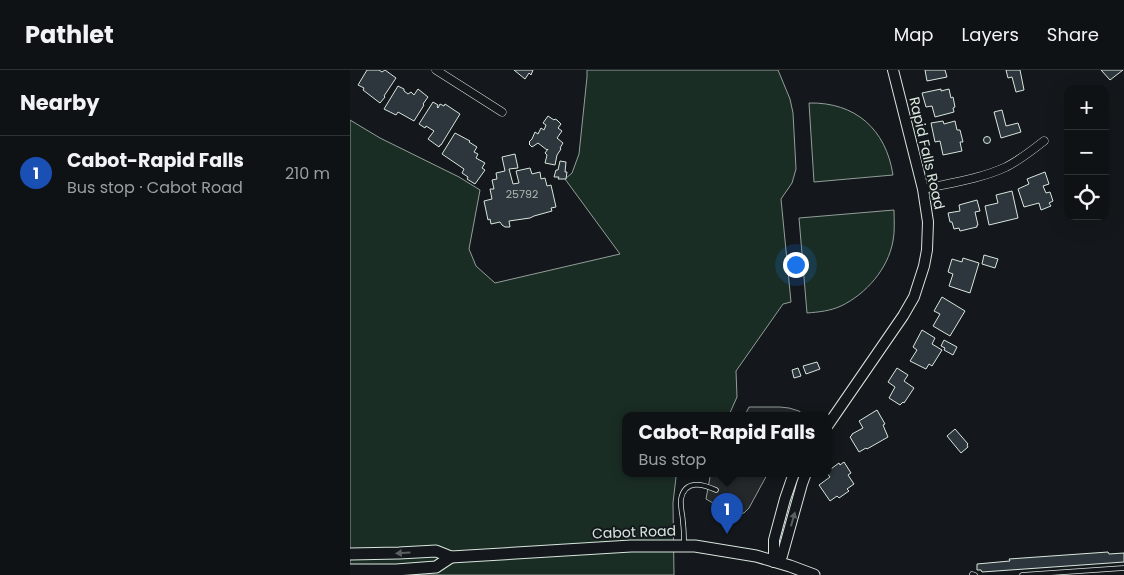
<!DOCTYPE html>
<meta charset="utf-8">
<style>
body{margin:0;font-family:Poppins,sans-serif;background:#1d2022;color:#f1f3f6}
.controls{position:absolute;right:15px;top:15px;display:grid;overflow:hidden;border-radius:10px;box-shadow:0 5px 20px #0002}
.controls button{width:45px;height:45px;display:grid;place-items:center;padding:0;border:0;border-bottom:1px solid #2f3234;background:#0f1215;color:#f1f3f6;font:25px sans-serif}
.you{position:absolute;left:445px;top:194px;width:18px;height:18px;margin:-12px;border:4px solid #fff;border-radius:50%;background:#1a73e8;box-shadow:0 0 0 8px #1a73e833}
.badge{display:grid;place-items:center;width:32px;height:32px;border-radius:50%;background:#d93025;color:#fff;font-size:16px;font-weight:700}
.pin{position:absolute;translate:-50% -41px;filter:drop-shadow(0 1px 2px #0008)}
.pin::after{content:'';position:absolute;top:26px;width:18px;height:15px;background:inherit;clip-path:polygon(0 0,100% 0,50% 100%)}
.popup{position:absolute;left:272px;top:342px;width:210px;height:65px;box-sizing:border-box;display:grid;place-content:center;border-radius:10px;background:#0f1215;filter:drop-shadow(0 1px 4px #0005);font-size:16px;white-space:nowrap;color:#9b9ea0}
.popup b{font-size:19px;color:#f1f3f6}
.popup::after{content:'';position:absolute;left:50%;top:100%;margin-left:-10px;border:10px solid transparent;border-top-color:#0f1215}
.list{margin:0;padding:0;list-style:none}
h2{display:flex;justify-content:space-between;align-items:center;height:65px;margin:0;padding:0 20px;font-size:21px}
h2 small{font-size:16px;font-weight:400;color:#9b9ea0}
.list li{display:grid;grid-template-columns:32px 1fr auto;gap:15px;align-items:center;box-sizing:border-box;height:75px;padding:0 20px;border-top:1px solid #2f3234}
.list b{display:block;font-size:19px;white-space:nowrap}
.list p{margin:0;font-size:16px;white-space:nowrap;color:#9b9ea0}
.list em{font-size:16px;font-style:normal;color:#9b9ea0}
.icon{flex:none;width:28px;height:28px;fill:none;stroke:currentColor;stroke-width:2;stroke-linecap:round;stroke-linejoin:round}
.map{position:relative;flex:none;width:774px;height:505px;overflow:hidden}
header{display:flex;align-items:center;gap:30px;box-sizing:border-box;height:70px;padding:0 25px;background:#0f1215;border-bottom:1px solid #2f3234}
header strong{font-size:24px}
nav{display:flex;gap:28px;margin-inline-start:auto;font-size:18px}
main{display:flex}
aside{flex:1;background:#0f1215}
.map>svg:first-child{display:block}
</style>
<header>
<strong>Pathlet</strong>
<nav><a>Map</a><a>Layers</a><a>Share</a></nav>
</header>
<main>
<aside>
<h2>Nearby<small></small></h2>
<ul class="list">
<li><span class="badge" style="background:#1a4fb4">1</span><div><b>Cabot-Rapid Falls</b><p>Bus stop · Cabot Road</p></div><em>210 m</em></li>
</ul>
</aside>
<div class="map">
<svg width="774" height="505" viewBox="0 0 774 505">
<rect width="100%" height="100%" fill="#14181c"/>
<g fill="#1a2d24" stroke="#939e99">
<path d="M 237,0 L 428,0 L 440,29 L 443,43 L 446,99 L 442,113 L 431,129 L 441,232 L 433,234 L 386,301 L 387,327 L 379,345 L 276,345 L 276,403 L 332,403 L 326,407 L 323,433 L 324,505 L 0,505 L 0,50 L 30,68 L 109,107 L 130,120 L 119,179 L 126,196 L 145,213 L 270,184 L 215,109 L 222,103 L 229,84 L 237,7 Z"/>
<path d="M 459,33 C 505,32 536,59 543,105 L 464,112 Z"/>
<path d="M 544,140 C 544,150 545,161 543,171 C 538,199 516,224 491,236 C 480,241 469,242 457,243 L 449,148 Z"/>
</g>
<g fill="#24282b" stroke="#939e99">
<path d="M 399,337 L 430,337 L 439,338 L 449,341 L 454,345 L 395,345 Z"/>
<path d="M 362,403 L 418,403 L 399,438 L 394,443 L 385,444 L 380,443 L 356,429 L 360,407 Z"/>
</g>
<g fill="#2c363c" stroke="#d8e6dc">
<path d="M 17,0 L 29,0 L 32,2 L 35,0 L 46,8 L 34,26 L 35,27 L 30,33 L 13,20 L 14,18 L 8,15 Z"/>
<path d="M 164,0 L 183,0 L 181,5 L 179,3 L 175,9 Z"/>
<path d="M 575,0 L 595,0 L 597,7 L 577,11 Z"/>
<path d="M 656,0 L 670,0 L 674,20 L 666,22 L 662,7 L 658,8 Z"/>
<path d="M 751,0 L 773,0 L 760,10 Z"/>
<path d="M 48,16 L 54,19 L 54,21 L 58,24 L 61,22 L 64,25 L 68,19 L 78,27 L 73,34 L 74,35 L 64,51 L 48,42 L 46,45 L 34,39 Z"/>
<path d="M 591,19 L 591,21 L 599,19 L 601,28 L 603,27 L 605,37 L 603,38 L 604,42 L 585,47 L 582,36 L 576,37 L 572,23 Z"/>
<path d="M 83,32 L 88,35 L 87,37 L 88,38 L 90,34 L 94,36 L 95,34 L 110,44 L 91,75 L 90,75 L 89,77 L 78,69 L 84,61 L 76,56 L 75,58 L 69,54 Z"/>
<path d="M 652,40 L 656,56 L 668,53 L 671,62 L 651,68 L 644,42 Z"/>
<path d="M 198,46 L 204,50 L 205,49 L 207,50 L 211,54 L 208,58 L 212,61 L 207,68 L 213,73 L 210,78 L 211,79 L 207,85 L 205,95 L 195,93 L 197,85 L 195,83 L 198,79 L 197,80 L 188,73 L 182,77 L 179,74 L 180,73 L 179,72 L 182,69 L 185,62 L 188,64 L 191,58 L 194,60 L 196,55 L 193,53 Z"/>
<path d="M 593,51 L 594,54 L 605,51 L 607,60 L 610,60 L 613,72 L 610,72 L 612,81 L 593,85 L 590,71 L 585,72 L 581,53 Z"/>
<path d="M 105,63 L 120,71 L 119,72 L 127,77 L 124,82 L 128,84 L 126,88 L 135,93 L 132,98 L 135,100 L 125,114 L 117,109 L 118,107 L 112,103 L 114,99 L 92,84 Z"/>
<circle cx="637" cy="70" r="3.5"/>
<path d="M 165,84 L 168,98 L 159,99 L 163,114 L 169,113 L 166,101 L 180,98 L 182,104 L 190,102 L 191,109 L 195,108 L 197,116 L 201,115 L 206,137 L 201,138 L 202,141 L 184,146 L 180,148 L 159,151 L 160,157 L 155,157 L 152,155 L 150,152 L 141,154 L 140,149 L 138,150 L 134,131 L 142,129 L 140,119 L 144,119 L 142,110 L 147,109 L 146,103 L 155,101 L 152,87 Z"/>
<path d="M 210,91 L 216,92 L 215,102 L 217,102 L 216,109 L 208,109 L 209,107 L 204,107 L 206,100 L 208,100 Z"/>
<path d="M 695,102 L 699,114 L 693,116 L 696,123 L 700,122 L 703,131 L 699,133 L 701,136 L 691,140 L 689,133 L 674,137 L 668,119 L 679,114 L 677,109 Z"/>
<path d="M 662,121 L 668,148 L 639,155 L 635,136 L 648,133 L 646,125 Z"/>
<path d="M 627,130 L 630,141 L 625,142 L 628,155 L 627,155 L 627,157 L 610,161 L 609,158 L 604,159 L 602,152 L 600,152 L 598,143 L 610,141 L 609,135 Z"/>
<path d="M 634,185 L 648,189 L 645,198 L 632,194 Z"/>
<path d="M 613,188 L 629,193 L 620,223 L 599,216 L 603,204 L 598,202 L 602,189 L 612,192 Z"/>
<path d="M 592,227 L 615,241 L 600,266 L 583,256 L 590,244 L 584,241 Z"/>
<path d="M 572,260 L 585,268 L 582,274 L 592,280 L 582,296 L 579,294 L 576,299 L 560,291 L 567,280 L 563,277 Z"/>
<path d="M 594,270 L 607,277 L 603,285 L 594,280 L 595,278 L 591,276 Z"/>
<path d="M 467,292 L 470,299 L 456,304 L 453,296 Z"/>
<path d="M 448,298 L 451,306 L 444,308 L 442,300 Z"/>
<path d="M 547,298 L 558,305 L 554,311 L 564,318 L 554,333 L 553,332 L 550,335 L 539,328 L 545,317 L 538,312 Z"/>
<path d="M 527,340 L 535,354 L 533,355 L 538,367 L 517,379 L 516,378 L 509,382 L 500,367 L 502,365 L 502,364 L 513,358 L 509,351 Z"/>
<path d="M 605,359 L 618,374 L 617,375 L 618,377 L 611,383 L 597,366 Z"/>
<path d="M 494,392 L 501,403 L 498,405 L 504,414 L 497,419 L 499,421 L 489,428 L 487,426 L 480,431 L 469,415 L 480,407 L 477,403 L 478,403 L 478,401 L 489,393 L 490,395 Z"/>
<path d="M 758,482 L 759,484 L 774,483 L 774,492 L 632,502 L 631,500 L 627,500 L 627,494 L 660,491 L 659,489 Z"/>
</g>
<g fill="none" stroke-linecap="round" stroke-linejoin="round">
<defs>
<g id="service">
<path d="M 334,473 C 334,467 334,460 333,453 C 333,446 330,437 331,429 C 335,409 353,414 366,420"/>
<path d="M 622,504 L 625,505"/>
<path d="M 672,505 L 774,498"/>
</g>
<g id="minor">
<path d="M 86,0 L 152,42"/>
<path d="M 573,119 C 600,113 630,109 656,97 C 670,90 682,80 694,71"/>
</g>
<g id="tertiary">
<path d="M 478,355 L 553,246 L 564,227 L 574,196 L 577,180 L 578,152 L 573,119 L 543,0"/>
<path d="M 424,492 L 432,486 L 452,414 L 456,403"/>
<path d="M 424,492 L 424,470 L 435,429 L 444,403"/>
</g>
<g id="secondary">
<path d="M 0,484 L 49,483 L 86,481 L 101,487 L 281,476 L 345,476 L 406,486 L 440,496 L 464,505"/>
<path d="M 0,500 L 46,500 L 86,497 L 101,487"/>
</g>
</defs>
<use href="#service" stroke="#d8e6dc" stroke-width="5.5"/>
<use href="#minor" stroke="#d8e6dc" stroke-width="9"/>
<use href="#tertiary" stroke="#d8e6dc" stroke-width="12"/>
<use href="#secondary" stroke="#d8e6dc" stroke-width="13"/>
<use href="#service" stroke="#14181c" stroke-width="4"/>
<use href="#minor" stroke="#14181c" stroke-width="8"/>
<use href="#tertiary" stroke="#14181c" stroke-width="10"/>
<use href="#secondary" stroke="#14181c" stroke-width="11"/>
</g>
<defs><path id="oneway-solid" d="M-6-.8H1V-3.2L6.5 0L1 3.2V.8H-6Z" transform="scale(1.25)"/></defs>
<g fill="#59605f">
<use href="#oneway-solid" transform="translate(443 449) rotate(-74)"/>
<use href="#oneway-solid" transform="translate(53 483) rotate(177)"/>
</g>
<g text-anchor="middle" stroke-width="4" stroke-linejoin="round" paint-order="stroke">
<g font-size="11" fill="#adbab4">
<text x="172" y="128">25792</text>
</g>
<g font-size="14" fill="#d8e6dc" stroke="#14181c">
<text transform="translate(577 83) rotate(77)" y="5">Rapid Falls Road</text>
<text transform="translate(284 462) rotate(-2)" y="5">Cabot Road</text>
</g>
</g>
</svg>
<div class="controls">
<button>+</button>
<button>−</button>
<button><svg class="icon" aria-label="locate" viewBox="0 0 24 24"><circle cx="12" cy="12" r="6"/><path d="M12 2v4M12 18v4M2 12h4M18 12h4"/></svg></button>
</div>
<div class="you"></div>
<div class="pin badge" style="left:377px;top:464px;background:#1a4fb4">1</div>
<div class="popup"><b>Cabot-Rapid Falls</b>Bus stop</div>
</div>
</main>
